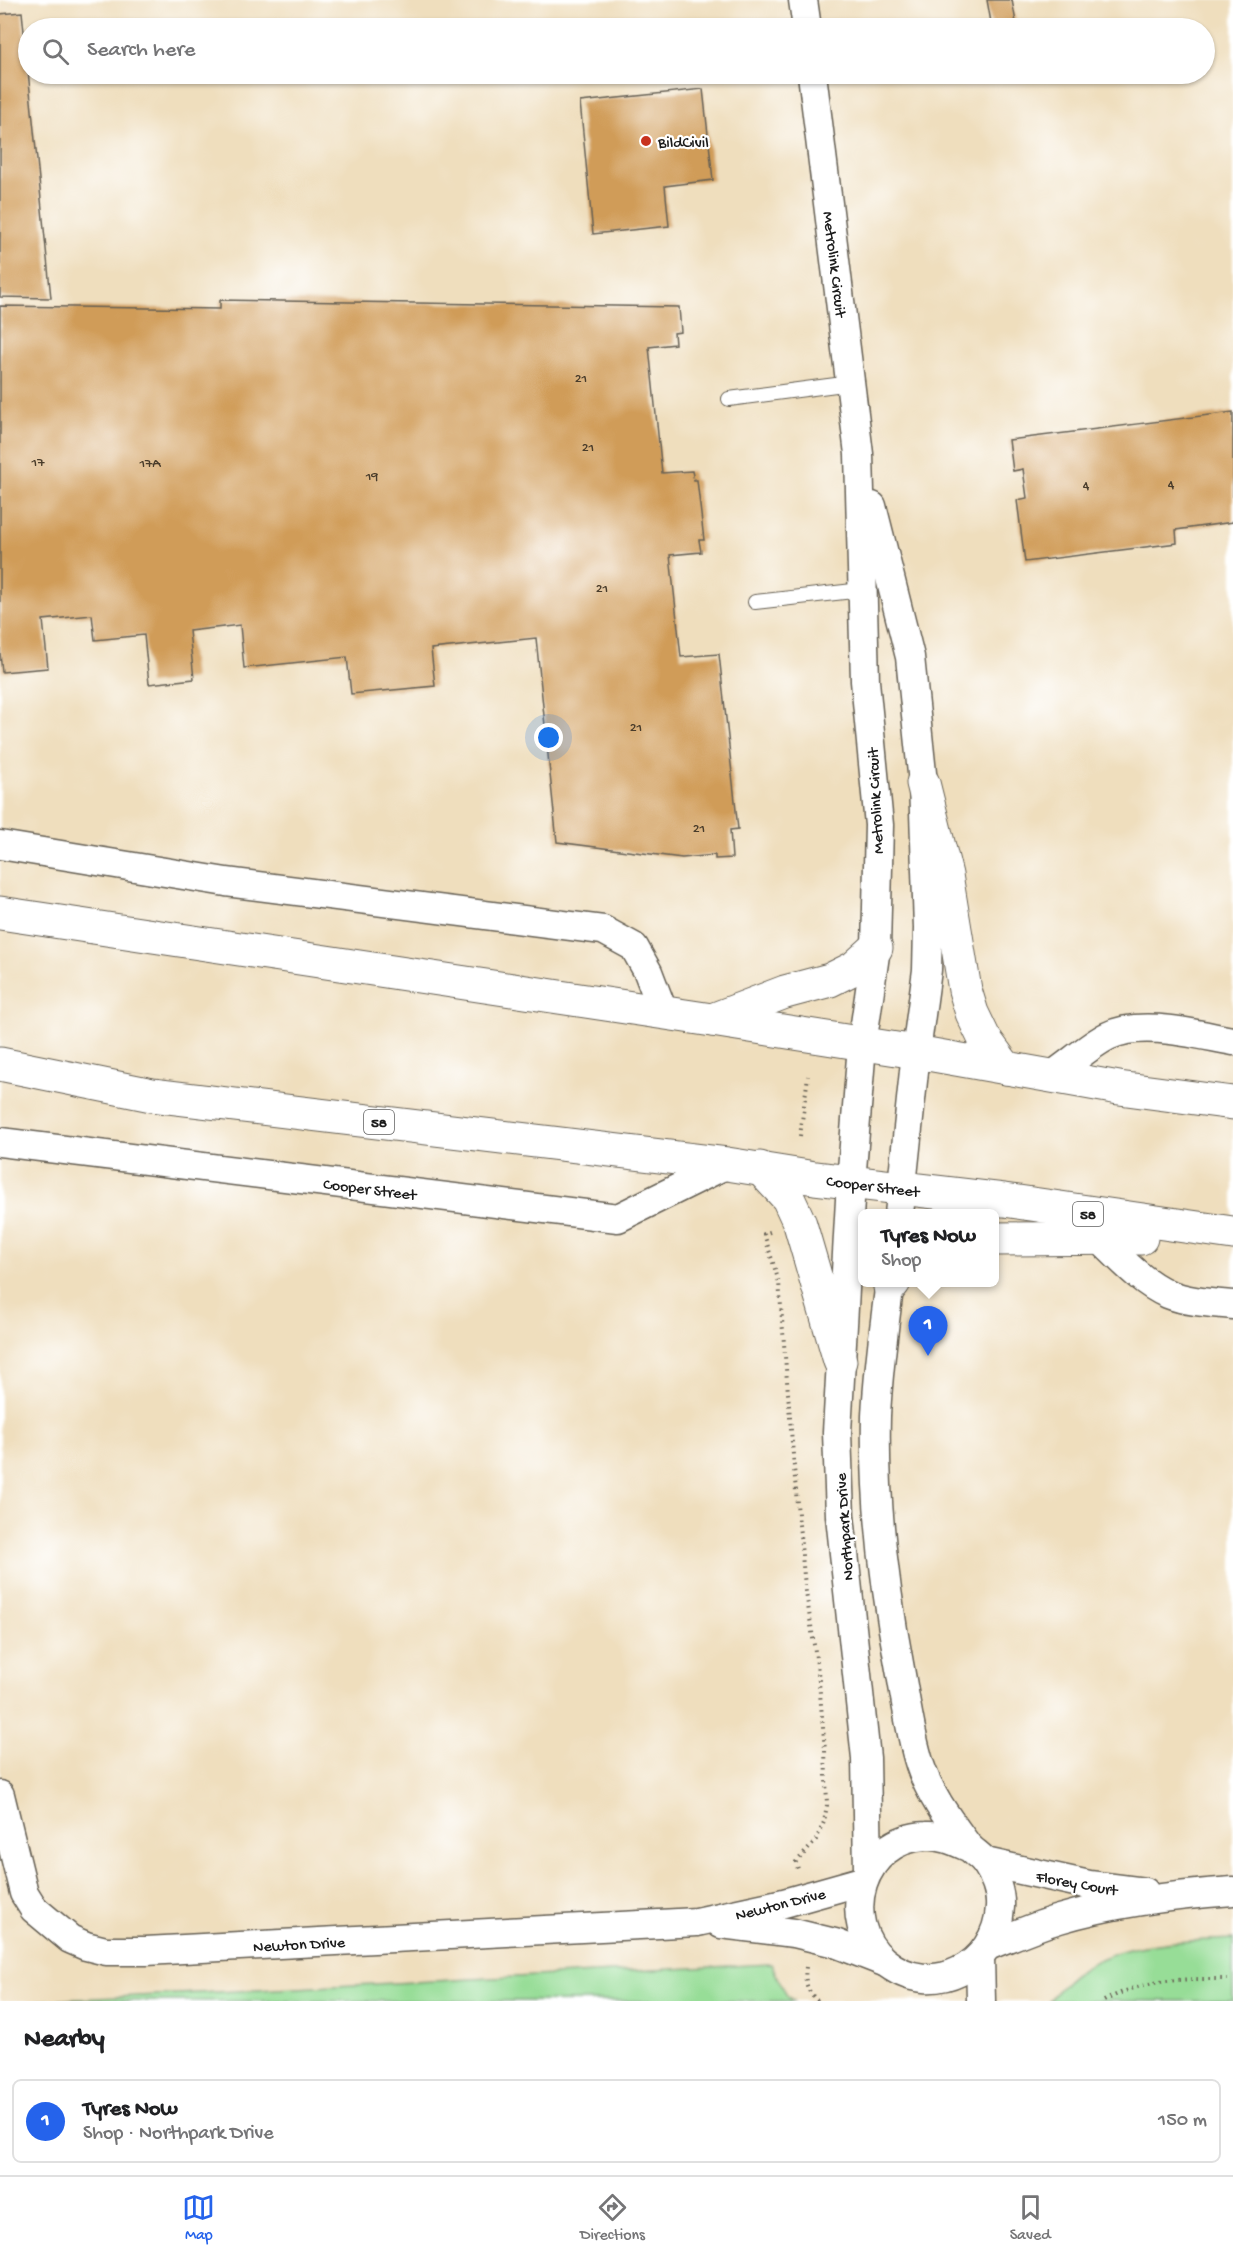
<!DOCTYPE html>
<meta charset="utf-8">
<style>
body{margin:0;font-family:"Gochi Hand",sans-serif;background:#f2f2f2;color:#202124}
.you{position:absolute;left:549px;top:738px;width:21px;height:21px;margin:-15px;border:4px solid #fff;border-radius:50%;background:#1a73e8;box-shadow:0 0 0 9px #1a73e833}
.badge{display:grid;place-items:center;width:39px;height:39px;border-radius:50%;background:#2563eb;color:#fff;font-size:20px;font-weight:700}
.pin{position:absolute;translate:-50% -50px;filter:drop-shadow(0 2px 3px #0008)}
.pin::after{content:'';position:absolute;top:32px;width:21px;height:18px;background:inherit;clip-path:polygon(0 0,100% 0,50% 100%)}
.popup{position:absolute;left:858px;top:1209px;width:141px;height:78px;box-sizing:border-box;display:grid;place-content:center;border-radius:9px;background:#fff;filter:drop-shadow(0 2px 4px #0005);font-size:20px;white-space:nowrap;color:#757577}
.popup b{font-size:22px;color:#202124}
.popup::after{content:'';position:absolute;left:50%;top:100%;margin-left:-12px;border:12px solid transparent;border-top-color:#fff}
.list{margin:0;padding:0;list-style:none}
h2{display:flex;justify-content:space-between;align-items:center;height:78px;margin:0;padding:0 24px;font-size:26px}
h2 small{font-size:20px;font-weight:400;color:#757577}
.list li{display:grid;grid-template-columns:39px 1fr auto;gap:18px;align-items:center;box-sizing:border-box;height:84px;margin:0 12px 12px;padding:0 12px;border:2px solid #e0e0e0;border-radius:9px}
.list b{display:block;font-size:22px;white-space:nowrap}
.list p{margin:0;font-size:20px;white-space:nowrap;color:#757577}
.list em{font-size:20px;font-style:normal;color:#757577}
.icon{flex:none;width:33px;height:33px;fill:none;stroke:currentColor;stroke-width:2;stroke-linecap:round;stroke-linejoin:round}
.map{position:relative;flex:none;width:1233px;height:2001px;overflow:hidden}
.search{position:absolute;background:#fff;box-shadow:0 2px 4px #0004;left:18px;right:18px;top:18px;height:66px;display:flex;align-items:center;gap:15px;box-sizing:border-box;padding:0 21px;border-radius:33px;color:#757577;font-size:22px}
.sheet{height:174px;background:#fff}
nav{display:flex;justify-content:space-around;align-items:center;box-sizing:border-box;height:84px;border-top:2px solid #e0e0e0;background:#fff;font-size:16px;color:#757577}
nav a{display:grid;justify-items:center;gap:3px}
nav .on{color:#2563eb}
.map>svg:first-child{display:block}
</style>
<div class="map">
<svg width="1233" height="2001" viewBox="0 0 1233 2001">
<rect width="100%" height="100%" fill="#fff"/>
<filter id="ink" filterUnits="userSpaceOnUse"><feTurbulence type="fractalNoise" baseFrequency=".0167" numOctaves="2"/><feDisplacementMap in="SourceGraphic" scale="12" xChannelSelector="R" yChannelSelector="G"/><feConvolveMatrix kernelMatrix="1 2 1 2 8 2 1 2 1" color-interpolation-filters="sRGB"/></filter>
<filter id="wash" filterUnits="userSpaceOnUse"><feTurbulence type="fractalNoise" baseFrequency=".008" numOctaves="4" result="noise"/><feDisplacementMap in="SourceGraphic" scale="24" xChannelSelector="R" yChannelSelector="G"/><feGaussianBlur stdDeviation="1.35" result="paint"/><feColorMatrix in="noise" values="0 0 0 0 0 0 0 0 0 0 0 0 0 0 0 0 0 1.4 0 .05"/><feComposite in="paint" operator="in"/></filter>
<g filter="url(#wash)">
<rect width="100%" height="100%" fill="#efdebd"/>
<g fill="#97dd97" stroke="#5a7c5a" stroke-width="1.5">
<path d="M 1233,1939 L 1233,2001 L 1049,2001 C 1095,1939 1164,1943 1233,1939 Z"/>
<path d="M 771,1964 L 787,1996 L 794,2001 L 39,2001 Z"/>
</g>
<g id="blocks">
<g fill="#d09c58">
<path d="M 987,0 L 1012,0 L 1017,28 L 992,28 Z"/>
<path d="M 22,12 L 51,298 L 0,297 L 0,14 Z"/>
<path d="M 1000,74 L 1025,74 L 1025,76 L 1002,80 Z"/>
<path d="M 703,89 L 713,180 L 665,186 L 669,226 L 593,234 L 580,102 Z"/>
<path d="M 220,300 L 679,307 L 681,332 L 674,333 L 675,344 L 649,347 L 662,473 L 692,471 L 694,480 L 697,480 L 704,540 L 699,540 L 701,552 L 670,555 L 681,657 L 719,654 L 738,829 L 730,830 L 732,858 L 715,859 L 715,855 L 682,858 L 557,842 L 536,638 L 431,649 L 435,686 L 351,694 L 347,657 L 244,668 L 240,625 L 189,631 L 194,679 L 149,684 L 144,635 L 95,640 L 92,615 L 43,620 L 48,668 L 2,672 L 0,653 L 0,306 L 220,309 Z"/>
<path d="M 1233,412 L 1233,522 L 1176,530 L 1177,543 L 1025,562 L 1017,500 L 1027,498 L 1023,469 L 1013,471 L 1009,440 Z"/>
</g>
</g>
</g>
<g filter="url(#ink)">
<use href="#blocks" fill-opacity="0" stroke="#666054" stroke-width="1.5"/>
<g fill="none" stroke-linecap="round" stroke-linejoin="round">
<defs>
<g id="lane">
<path d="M 729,399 L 851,383"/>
<path d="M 755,602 L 862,590"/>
</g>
<g id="street">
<path d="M 803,0 L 807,28"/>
<path d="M 812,74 L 859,454 L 865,681 L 879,825 L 876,948 L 862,1045 L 851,1182 L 837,1432 L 840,1516 L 866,1758 L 868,1870"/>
<path d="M 872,506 L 910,657 L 923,783 L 928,928 L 927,970 L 916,1052 L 899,1214"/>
<path d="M 0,845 L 226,882 L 603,930 L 634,947 L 648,972 L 664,1014"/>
<path d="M 1051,1076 C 1070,1064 1088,1046 1108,1036 C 1141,1019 1198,1035 1233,1041"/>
<path d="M 0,1142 L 618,1218 L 727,1164"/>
<path d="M 1099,1238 C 1120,1258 1141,1282 1168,1294 C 1188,1302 1212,1303 1233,1305"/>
<path d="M 890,1282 C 884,1327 878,1371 876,1416 C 874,1502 884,1585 900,1669 C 906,1701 910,1734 920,1765 C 930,1795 949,1820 967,1845 C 973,1852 981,1856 986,1863 C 994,1875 1001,1892 1000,1907 C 997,1966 932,2001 884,1961 C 836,1921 862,1838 926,1836 C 942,1835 956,1842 970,1848"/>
<path d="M 0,1795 L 24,1893 L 34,1909 L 70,1939 L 86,1946 L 106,1951 L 146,1951 L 697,1922 L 784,1903 L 862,1881"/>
<path d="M 985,1862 L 1089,1885 L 1145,1892"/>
<path d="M 721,1924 L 794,1933 L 835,1943 L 884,1962"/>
<path d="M 990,1945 C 1013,1936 1036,1926 1059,1919 C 1116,1902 1175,1895 1233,1891"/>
<path d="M 980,1957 L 981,2001"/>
</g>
<g id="primary">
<path d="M 923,783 L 946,875 L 965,990 L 972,1013 L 984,1038 L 1006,1068"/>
<path d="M 0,913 L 712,1020 L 916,1052 L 1119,1088 L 1233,1103"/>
<path d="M 712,1020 L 785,992 L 830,980 L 854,968 L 876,948"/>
<path d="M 0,1064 L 152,1095 L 727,1164 L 815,1178 L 1004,1200 L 1233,1233"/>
<path d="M 760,1168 L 788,1198 L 800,1224 L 840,1361"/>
<path d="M 994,1239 L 1141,1238"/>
<path d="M 890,1287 L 894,1282"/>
</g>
</defs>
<use href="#lane" stroke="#666054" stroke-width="16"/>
<use href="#street" stroke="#666054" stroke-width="31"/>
<use href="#primary" stroke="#666054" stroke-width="35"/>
<g stroke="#666054" stroke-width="4" stroke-dasharray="1.5 4.5" stroke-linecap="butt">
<path d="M 800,1136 L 808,1076"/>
<path d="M 770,1232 L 764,1234 L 779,1282 L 797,1504 L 805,1586 L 818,1671 L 825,1750 L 827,1805 L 824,1822 L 815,1842 L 796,1862 L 798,1869"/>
<path d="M 806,1967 C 804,1981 807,1992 818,2001"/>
<path d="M 1104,2001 C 1146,1978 1181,1979 1227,1979"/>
</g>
<use href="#lane" stroke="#fff" stroke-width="14"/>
<use href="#street" stroke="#fff" stroke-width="28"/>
<use href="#primary" stroke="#fff" stroke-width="33"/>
</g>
</g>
<circle fill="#c8321e" stroke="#fff" stroke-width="2" cx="646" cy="141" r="6"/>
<g text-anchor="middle" stroke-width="4.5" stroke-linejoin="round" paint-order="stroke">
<g font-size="14" fill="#493c2b">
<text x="581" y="382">21</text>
<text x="588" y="451">21</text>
<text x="38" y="466">17</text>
<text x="150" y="467">17A</text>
<text x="372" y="480">19</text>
<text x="1171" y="488">4</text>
<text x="1086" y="489">4</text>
<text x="602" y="592">21</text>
<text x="636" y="731">21</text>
<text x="699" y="832">21</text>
</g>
<g fill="#fff" stroke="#606060" stroke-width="1.5">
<rect x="364" y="1110" width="30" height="24" rx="4.5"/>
<rect x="1073" y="1202" width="30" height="24" rx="4.5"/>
</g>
<g font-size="15" font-weight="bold" fill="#1c1c1c">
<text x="379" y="1127">58</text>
<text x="1088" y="1219">58</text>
</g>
<g font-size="16" fill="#1c1c1c" stroke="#fff" text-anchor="start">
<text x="658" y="147">BildCivil</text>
</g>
<g font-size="16" fill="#1c1c1c" stroke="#fff">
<text transform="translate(836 264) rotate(83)" y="6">Metrolink Circuit</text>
<text transform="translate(874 801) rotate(-93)" y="6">Metrolink Circuit</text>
<text transform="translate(873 1185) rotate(7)" y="6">Cooper Street</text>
<text transform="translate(370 1188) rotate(7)" y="6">Cooper Street</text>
<text transform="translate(843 1527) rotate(-94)" y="6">Northpark Drive</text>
<text transform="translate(1077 1882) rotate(10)" y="6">Florey Court</text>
<text transform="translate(780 1903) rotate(-14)" y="6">Newton Drive</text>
<text transform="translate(299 1943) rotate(-3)" y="6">Newton Drive</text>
</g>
</g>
</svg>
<div class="you"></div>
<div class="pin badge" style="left:928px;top:1356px">1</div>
<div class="popup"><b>Tyres Now</b>Shop</div>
<div class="search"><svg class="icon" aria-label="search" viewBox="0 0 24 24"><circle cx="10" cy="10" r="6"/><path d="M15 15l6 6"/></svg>Search here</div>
</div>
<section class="sheet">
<h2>Nearby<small></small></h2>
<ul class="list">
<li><span class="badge">1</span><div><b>Tyres Now</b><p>Shop · Northpark Drive</p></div><em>150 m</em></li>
</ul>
</section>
<nav>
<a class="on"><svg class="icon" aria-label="map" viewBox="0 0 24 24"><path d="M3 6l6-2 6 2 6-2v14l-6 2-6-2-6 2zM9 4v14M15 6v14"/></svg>Map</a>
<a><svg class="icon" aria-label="directions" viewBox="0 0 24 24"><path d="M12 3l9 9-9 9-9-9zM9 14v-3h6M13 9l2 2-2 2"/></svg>Directions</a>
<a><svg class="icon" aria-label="saved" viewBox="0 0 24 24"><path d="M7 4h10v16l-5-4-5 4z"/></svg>Saved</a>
</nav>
